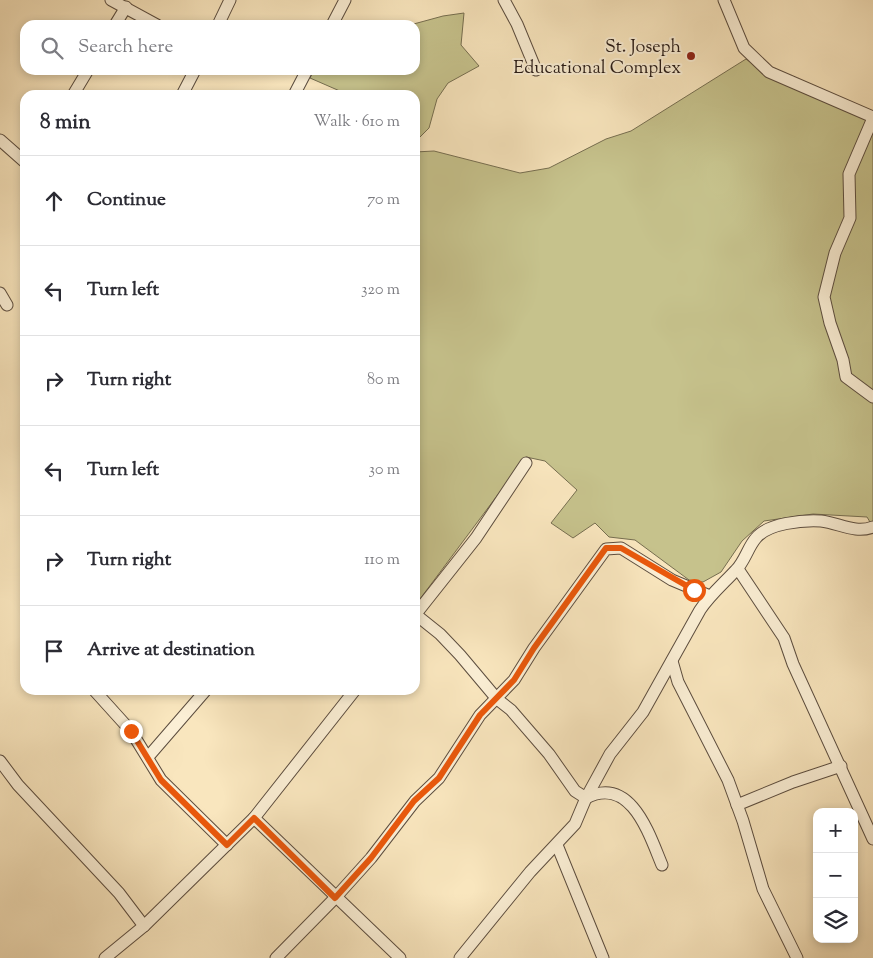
<!DOCTYPE html>
<meta charset="utf-8">
<style>
body{margin:0;font-family:"Sorts Mill Goudy",serif;background:#f7f7f7;color:#2b2b33}
.controls{position:absolute;right:15px;bottom:15px;display:grid;overflow:hidden;border-radius:10px;box-shadow:0 2px 8px #0003}
.controls button{width:45px;height:45px;display:grid;place-items:center;padding:0;border:0;border-bottom:1px solid #e1e1e2;background:#fff;color:#2b2b33;font:25px sans-serif}
.stop{position:absolute;width:15px;height:15px;margin:-11px;border:4px solid #ea580c;border-radius:50%;background:#fff}
.stop.end{background:#ea580c;border-color:#fff;box-shadow:0 1px 5px #0008}
.list{margin:0;padding:0;list-style:none}
h2{display:flex;justify-content:space-between;align-items:center;height:65px;margin:0;padding:0 20px;font-size:21px}
h2 small{font-size:16px;font-weight:400;color:#7c7c81}
.list li{display:grid;grid-template-columns:32px 1fr auto;gap:15px;align-items:center;box-sizing:border-box;height:90px;padding:0 20px;border-top:1px solid #e1e1e2}
.list b{display:block;font-size:19px;white-space:nowrap}
.list em{font-size:16px;font-style:normal;color:#7c7c81}
.icon{flex:none;width:28px;height:28px;fill:none;stroke:currentColor;stroke-width:2;stroke-linecap:round;stroke-linejoin:round}
.map{position:relative;flex:none;width:873px;height:958px;overflow:hidden}
.search{position:absolute;background:#fff;box-shadow:0 2px 8px #0003;left:20px;top:20px;width:400px;height:55px;display:flex;align-items:center;gap:12px;box-sizing:border-box;padding:0 18px;border-radius:15px;color:#7c7c81;font-size:19px}
.panel{position:absolute;background:#fff;box-shadow:0 2px 8px #0003;left:20px;top:90px;width:400px;height:605px;border-radius:15px}
.map>svg:first-child{display:block}
</style>
<div class="map">
<svg width="873" height="958" viewBox="0 0 873 958">
<rect width="100%" height="100%" fill="#f9e6be"/>
<filter id="stains"><feTurbulence type="fractalNoise" baseFrequency=".004" numOctaves="4"/><feColorMatrix values="0 0 0 0 .2 0 0 0 0 .09 0 0 0 0 .02 0 0 0 .5 -.17"/></filter>
<radialGradient id="worn" r=".72"><stop offset=".6" stop-color="#630" stop-opacity="0"/><stop offset="1" stop-color="#630" stop-opacity=".3"/></radialGradient>
<g fill="#c6c28c" stroke="#766e50">
<path d="M 464,13 L 461,45 L 479,66 L 448,83 L 437,99 L 429,128 L 415,142 L 415,95 L 349,95 L 310,78 L 314,70 L 415,70 L 415,25 L 410,25 L 443,16 Z"/>
<path d="M 746,59 L 757,67 L 873,114 L 873,527 L 867,517 L 813,514 L 764,521 L 742,541 L 721,572 L 703,582 L 689,580 L 635,540 L 609,537 L 595,523 L 573,538 L 551,523 L 577,490 L 545,461 L 526,457 L 417,603 L 415,602 L 415,152 L 434,151 L 520,173 L 549,168 L 606,139 L 631,131 Z"/>
</g>
<g fill="none" stroke-linecap="round" stroke-linejoin="round">
<defs>
<g id="minor">
<path d="M 111,0 L 157,25"/>
<path d="M 504,0 L 517,24 L 536,70"/>
<path d="M 724,0 L 744,48 L 769,72 L 873,117"/>
<path d="M 115,25 L 126,7"/>
<path d="M 218,25 L 230,0"/>
<path d="M 332,25 L 345,0"/>
<path d="M 73,95 L 88,70"/>
<path d="M 182,95 L 195,70"/>
<path d="M 294,95 L 307,70"/>
<path d="M 873,118 L 849,174 L 850,218 L 835,253 L 824,297 L 830,323 L 843,360 L 846,377 L 873,397"/>
<path d="M 0,140 L 25,162"/>
<path d="M 0,293 L 7,305"/>
<path d="M 738,569 L 784,638 L 793,664 L 873,839"/>
<path d="M 415,614 L 440,634 L 460,655 L 497,699 L 511,710 L 549,754 L 575,791 L 586,798 C 631,775 649,834 662,865"/>
<path d="M 415,615 L 476,538 L 526,463"/>
<path d="M 672,661 L 678,682 L 728,780 L 743,821 L 763,889 L 797,958"/>
<path d="M 94,690 L 131,731 L 161,780 L 227,845"/>
<path d="M 148,757 L 206,690"/>
<path d="M 0,761 L 18,785 L 119,893 L 144,926"/>
<path d="M 737,805 L 793,782 L 841,766"/>
<path d="M 254,818 L 355,690"/>
<path d="M 557,845 L 603,958"/>
<path d="M 105,958 L 144,926 L 254,818 L 400,958"/>
<path d="M 276,958 L 335,898 L 371,858 L 415,801 L 439,778 L 480,715 L 514,680 L 534,648 L 606,549 L 621,548 L 672,580 L 710,596"/>
<path d="M 460,958 L 530,872 L 575,824 L 586,798 L 610,754 L 643,712 L 700,610 C 710,595 723,584 736,570 C 745,561 748,547 756,538 C 768,523 803,520 821,521 C 839,523 855,534 873,527"/>
</g>
</defs>
<use href="#minor" stroke="#5c4d3f" stroke-width="13"/>
<use href="#minor" stroke="#fbefd5" stroke-width="11"/>
</g>
<g fill="none" stroke-linecap="round" stroke-linejoin="round">
<path stroke="#ea580c" stroke-width="6" d="M 131,731 L 161,780 L 227,845 L 254,818 L 335,898 L 371,858 L 414,801 L 439,778 L 480,715 L 514,680 L 534,648 L 606,548 L 621,548 L 694,590"/>
</g>
<circle fill="#8f2418" stroke="#fbefd5" stroke-width="2" cx="691" cy="56" r="5"/>
<g text-anchor="middle" stroke-width="4" stroke-linejoin="round" paint-order="stroke">
<g font-size="18" fill="#271a15" stroke="#fbefd5" text-anchor="end">
<text x="681" y="52">St. Joseph<tspan x="681" dy="21">Educational Complex</tspan></text>
</g>
</g>
<rect width="100%" height="100%" filter="url(#stains)"/>
<rect width="100%" height="100%" fill="url(#worn)"/>
</svg>
<div class="controls">
<button>+</button>
<button>−</button>
<button><svg class="icon" aria-label="layers" viewBox="0 0 24 24"><path d="M12 4l9 5-9 5-9-5zM3 14l9 5 9-5"/></svg></button>
</div>
<div class="stop" style="left:694px;top:590px"></div>
<div class="stop end" style="left:131px;top:731px"></div>
<div class="search"><svg class="icon" aria-label="search" viewBox="0 0 24 24"><circle cx="10" cy="10" r="6"/><path d="M15 15l6 6"/></svg>Search here</div>
<section class="panel">
<h2>8 min<small>Walk · 610 m</small></h2>
<ul class="list">
<li><svg class="icon" aria-label="ahead" viewBox="0 0 24 24"><path d="M12 20V5M6 11l6-6 6 6"/></svg><div><b>Continue</b></div><em>70 m</em></li>
<li><svg class="icon" aria-label="left" viewBox="0 0 24 24"><path d="M17 20v-9H6M10 6l-5 5 5 5"/></svg><div><b>Turn left</b></div><em>320 m</em></li>
<li><svg class="icon" aria-label="right" viewBox="0 0 24 24"><path d="M7 20v-9h11M14 6l5 5-5 5"/></svg><div><b>Turn right</b></div><em>80 m</em></li>
<li><svg class="icon" aria-label="left" viewBox="0 0 24 24"><path d="M17 20v-9H6M10 6l-5 5 5 5"/></svg><div><b>Turn left</b></div><em>30 m</em></li>
<li><svg class="icon" aria-label="right" viewBox="0 0 24 24"><path d="M7 20v-9h11M14 6l5 5-5 5"/></svg><div><b>Turn right</b></div><em>110 m</em></li>
<li><svg class="icon" aria-label="arrive" viewBox="0 0 24 24"><path d="M6 21V4h12l-3 4 3 4H6"/></svg><div><b>Arrive at destination</b></div></li>
</ul>
</section>
</div>
